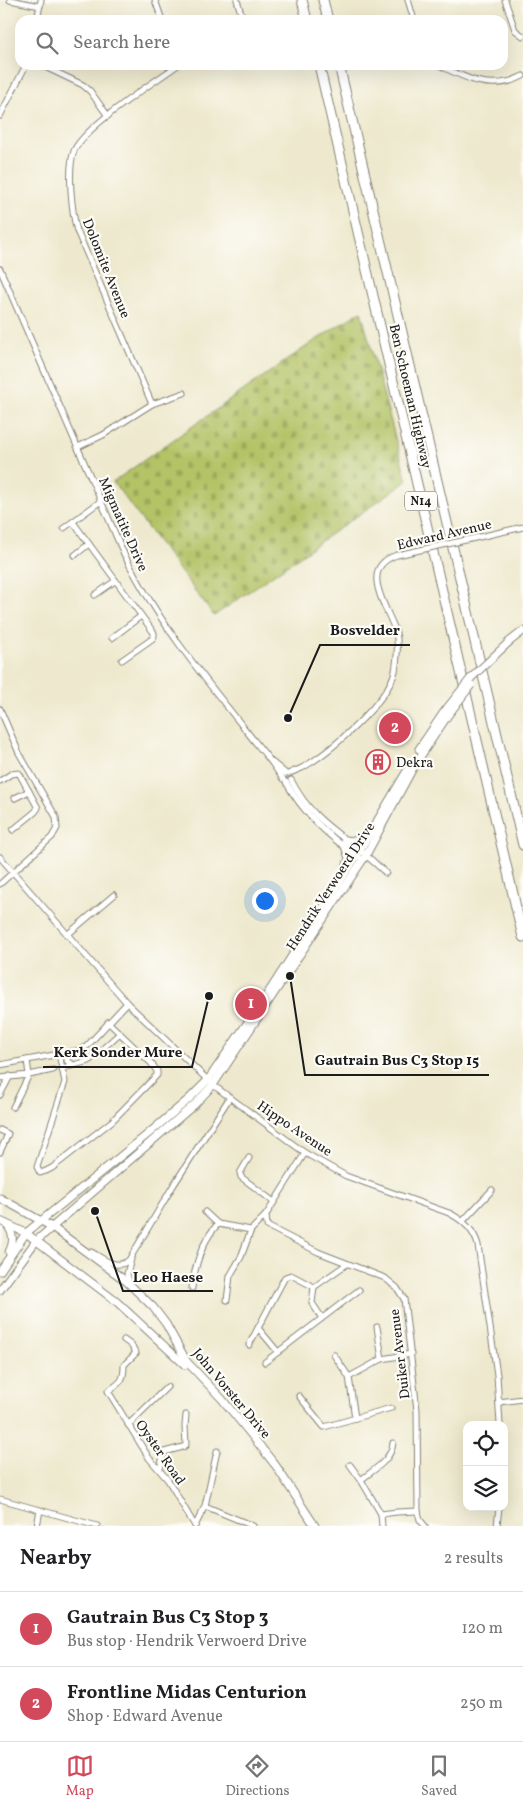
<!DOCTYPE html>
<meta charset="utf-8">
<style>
body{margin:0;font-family:Vollkorn,serif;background:#f6f6f6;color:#202124}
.controls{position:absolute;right:15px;bottom:15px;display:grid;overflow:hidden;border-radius:10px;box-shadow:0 5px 20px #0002}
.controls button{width:45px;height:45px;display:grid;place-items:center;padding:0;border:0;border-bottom:1px solid #e0e0e0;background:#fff;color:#202124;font:25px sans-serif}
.you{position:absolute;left:264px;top:900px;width:18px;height:18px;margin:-12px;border:4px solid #fff;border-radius:50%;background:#1a73e8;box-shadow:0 0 0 8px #1a73e833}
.badge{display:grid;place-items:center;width:32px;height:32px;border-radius:50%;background:#d1495b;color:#fff;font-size:16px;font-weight:700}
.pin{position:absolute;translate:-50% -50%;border:2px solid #fff;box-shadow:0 1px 5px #0006}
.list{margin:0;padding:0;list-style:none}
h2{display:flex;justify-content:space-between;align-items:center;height:65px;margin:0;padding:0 20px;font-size:21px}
h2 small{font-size:16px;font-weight:400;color:#757577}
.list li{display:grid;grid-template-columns:32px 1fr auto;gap:15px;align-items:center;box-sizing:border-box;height:75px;padding:0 20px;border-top:1px solid #e0e0e0}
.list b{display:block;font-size:19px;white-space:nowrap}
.list p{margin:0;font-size:16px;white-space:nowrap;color:#757577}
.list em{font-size:16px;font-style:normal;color:#757577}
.icon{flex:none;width:28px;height:28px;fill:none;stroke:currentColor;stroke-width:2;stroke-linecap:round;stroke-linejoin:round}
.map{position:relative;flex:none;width:523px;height:1526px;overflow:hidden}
.search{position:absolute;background:#fff;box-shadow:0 5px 20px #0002;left:15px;right:15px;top:15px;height:55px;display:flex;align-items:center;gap:12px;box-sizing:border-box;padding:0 18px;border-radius:15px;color:#757577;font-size:19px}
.sheet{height:215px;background:#fff}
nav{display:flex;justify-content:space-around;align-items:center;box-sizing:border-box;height:70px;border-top:1px solid #e0e0e0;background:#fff;font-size:14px;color:#757577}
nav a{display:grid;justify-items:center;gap:2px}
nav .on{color:#d1495b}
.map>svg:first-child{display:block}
</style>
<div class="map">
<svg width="523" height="1526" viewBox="0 0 523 1526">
<defs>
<pattern id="cemetery-stones" width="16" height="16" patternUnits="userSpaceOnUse" patternTransform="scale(1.25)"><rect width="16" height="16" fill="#b4c366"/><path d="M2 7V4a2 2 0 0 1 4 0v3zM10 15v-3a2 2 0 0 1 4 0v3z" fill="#9aa758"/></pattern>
</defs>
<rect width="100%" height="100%" fill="#fdfcf7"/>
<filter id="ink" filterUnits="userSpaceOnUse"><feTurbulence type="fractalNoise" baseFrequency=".02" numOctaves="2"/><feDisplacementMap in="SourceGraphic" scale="10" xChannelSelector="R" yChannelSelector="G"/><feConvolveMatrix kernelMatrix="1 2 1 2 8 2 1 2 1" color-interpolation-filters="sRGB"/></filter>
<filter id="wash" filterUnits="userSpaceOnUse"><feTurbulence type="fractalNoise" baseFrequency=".0096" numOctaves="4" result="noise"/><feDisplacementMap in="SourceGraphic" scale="20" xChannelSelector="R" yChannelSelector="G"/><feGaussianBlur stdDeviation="1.12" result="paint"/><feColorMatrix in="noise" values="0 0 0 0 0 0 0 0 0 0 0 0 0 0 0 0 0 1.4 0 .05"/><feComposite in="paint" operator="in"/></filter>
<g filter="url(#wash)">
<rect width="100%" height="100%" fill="#eee9ce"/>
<path fill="url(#cemetery-stones)" stroke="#687041" d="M 361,311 L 407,481 L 214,616 L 113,482 L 310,344 Z"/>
</g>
<g filter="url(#ink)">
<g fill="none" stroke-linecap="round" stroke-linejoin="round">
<defs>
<g id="street">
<path d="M 10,0 L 40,6"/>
<path d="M 155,0 L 162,20"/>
<path d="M 237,0 L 243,20"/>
<path d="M 408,0 L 414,20"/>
<path d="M 505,0 L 515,30 L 523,36"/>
<path d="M 37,20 L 41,0"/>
<path d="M 41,65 L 83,85 L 90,91 L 108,116"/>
<path d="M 439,65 C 467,79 492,92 523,76"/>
<path d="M 0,116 L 26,65"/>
<path d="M 0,269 L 124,554 C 162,631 219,696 272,763 L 283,779"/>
<path d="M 152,404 L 77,231 C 72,213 67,169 74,151 C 84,127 154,82 178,65"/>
<path d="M 78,447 L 103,435 L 152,404 L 184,393"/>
<path d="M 73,522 L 154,633 L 154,636 L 152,639 L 122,660"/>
<path d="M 64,528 L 101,501"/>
<path d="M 475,538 L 523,527"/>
<path d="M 75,555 L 89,544"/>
<path d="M 95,595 L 115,581"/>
<path d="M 112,638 L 141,616"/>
<path d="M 0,709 L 19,753 L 56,817 L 57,828 L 52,837 L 0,884"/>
<path d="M 273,763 L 286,774"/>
<path d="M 288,774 C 292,772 297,770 302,768 C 329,753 388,702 395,671 C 397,659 399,645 396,633 C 389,609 356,568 397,555"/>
<path d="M 291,780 C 311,819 336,831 368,857 C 374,862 380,868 386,873"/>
<path d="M 0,781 L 11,774 L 19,773 L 38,808 L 35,812 L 13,830"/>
<path d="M 286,782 C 303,813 330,838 359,857"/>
<path d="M 15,798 L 29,791"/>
<path d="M 0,857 L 127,1003 L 213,1085 L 305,1153 L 346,1176 L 449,1213 C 463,1220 474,1230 478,1245 L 497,1375 L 500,1425"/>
<path d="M 67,935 L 114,895"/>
<path d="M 67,1053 L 67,1061 L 71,1063 L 71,1066"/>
<path d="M 59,1054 L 65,1082 L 37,1167 L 40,1173 L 46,1171 L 52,1168 L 112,1121 L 157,1075 L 157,1071 L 151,1063 L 108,1022"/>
<path d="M 0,1065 L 81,1050 L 87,1046 L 127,1003"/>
<path d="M 62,1068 L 89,1061 L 120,1033"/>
<path d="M 0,1078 L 29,1075 L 27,1060"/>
<path d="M 0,1095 L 10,1076"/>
<path d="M 13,1107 L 29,1075 L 53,1070"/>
<path d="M 0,1130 L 8,1134 L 0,1152"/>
<path d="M 305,1153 L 266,1215 L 267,1226 L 318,1252 L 385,1278 L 397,1288 L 404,1299 L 417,1410 L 418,1511 L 420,1520 L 425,1526"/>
<path d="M 249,1158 L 240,1173 L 241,1177 L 274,1202"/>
<path d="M 205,1212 L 218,1224 L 251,1230"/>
<path d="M 463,1221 L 492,1190"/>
<path d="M 91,1252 C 103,1258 116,1271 129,1260 L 173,1186 L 230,1097"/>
<path d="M 130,1284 L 127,1274 L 131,1259"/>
<path d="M 314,1287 L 312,1303 L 322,1318"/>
<path d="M 192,1288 C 195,1265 201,1242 218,1224"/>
<path d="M 227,1300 L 230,1276 L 241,1257 L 251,1230 L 266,1215"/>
<path d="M 377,1327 L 382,1359"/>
<path d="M 258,1328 L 278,1352"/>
<path d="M 124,1340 L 131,1345 L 136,1353 L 124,1365 C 124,1381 121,1382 108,1391 L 149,1458 L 168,1480 L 195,1526"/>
<path d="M 249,1345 L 285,1277 L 291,1275 L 314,1287 L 347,1264"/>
<path d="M 334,1355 L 349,1377 L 355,1418"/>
<path d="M 265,1362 L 359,1290"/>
<path d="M 349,1377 L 382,1359 L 411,1354"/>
<path d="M 299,1396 L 324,1427 L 391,1408"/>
<path d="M 499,1402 L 523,1399"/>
<path d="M 128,1425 L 167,1387"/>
<path d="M 350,1465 L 361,1480 L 381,1514 L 382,1526"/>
<path d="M 160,1469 L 164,1452 L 183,1447 L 186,1445 L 185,1426 L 186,1415"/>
<path d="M 361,1480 C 374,1469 391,1461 393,1443"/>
<path d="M 0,1499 L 97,1526"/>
<path d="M 205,1506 L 253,1526"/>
<path d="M 381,1514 L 397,1512 L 418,1511"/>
<path d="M 37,1526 L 40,1510"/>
<path d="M 195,1526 L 205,1506 L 217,1451"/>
<path d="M 497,1526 L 499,1507"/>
</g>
<g id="secondary">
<path d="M 509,642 L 523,631"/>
<path d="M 419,749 L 444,712"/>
<path d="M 345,840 L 354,841 L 367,838"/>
<path d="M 345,846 L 349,858 L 347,865"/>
<path d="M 0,1198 L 52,1227 L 126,1281 L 153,1307 L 166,1324 L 187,1362 L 222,1399 L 257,1442 L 276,1466 L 315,1526"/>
<path d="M 0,1221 L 26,1233 L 117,1302 L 185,1365"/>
<path d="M 7,1225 C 14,1234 14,1242 9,1252"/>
<path d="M 0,1271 L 26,1233 L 148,1134 L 189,1099 L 208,1080 L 272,987 L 357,855 L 408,769"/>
<path d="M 0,1290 L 36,1241 L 195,1104 L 213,1085 L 366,855 L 414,766 L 448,715"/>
</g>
<g id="highway">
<path d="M 302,0 L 307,20"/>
<path d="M 323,0 L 328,20"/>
<path d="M 319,65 L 523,937"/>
<path d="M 339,65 L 523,845"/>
</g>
</defs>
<use href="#street" stroke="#858275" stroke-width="7"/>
<use href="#secondary" stroke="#858275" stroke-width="9"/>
<use href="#highway" stroke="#858275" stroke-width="11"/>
<use href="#street" stroke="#fff" stroke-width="5"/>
<use href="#secondary" stroke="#fff" stroke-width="7"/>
<use href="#highway" stroke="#fff" stroke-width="9"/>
<defs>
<path id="street-bridge" d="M 397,555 L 475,538"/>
<g id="secondary-bridge">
<path d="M 444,712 L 471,678 L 509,642"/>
<path d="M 448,715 L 471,685"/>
</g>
</defs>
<use href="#street-bridge" stroke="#858275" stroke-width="7" stroke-linecap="butt"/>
<use href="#secondary-bridge" stroke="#858275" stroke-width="9" stroke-linecap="butt"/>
<use href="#street-bridge" stroke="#fff" stroke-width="5"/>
<use href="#secondary-bridge" stroke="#fff" stroke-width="7"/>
</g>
</g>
<defs>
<symbol id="building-ring" viewBox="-11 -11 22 22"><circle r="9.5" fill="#fdfcf7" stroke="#d1495b" stroke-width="1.5"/><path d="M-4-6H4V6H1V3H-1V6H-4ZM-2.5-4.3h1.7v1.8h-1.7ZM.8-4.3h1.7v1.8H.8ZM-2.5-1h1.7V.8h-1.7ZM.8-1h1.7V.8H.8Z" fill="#d1495b"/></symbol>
</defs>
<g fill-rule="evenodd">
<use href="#building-ring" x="364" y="748" width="28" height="28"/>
</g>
<g text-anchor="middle" stroke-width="4.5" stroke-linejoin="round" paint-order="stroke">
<rect fill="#fdfcf7" stroke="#605f5e" stroke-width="1" x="405" y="491.5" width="32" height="19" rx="4"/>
<g font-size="12" font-weight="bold" fill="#1c1c1c">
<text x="421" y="505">N14</text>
</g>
<g font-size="14" fill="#1c1c1c" stroke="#fdfcf7">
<text transform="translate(107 268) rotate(68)" y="5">Dolomite Avenue</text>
<text transform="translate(411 396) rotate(77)" y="5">Ben Schoeman Highway</text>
<text transform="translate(124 524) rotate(66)" y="5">Migmatite Drive</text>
<text transform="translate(444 534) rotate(-13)" y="5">Edward Avenue</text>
<text transform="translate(330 886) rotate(-57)" y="5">Hendrik Verwoerd Drive</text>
<text transform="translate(295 1128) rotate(34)" y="5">Hippo Avenue</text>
<text transform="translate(399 1354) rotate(-97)" y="5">Duiker Avenue</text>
<text transform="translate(232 1393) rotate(50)" y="5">John Vorster Drive</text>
<text transform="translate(161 1452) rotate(55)" y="5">Oyster Road</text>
</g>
<g font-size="14" fill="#1c1c1c" stroke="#fdfcf7" text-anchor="start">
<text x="396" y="767">Dekra</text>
</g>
</g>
<path fill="none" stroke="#1c1c1c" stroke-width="2" d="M288 718L320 645H410M209 996L192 1067H43M290 976L305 1075H489M95 1211L123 1291H213"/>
<g fill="#1c1c1c" stroke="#fdfcf7" stroke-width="2">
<circle cx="288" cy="718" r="5"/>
<circle cx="209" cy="996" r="5"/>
<circle cx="290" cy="976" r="5"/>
<circle cx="95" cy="1211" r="5"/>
</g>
<g font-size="15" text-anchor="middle" font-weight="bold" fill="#1c1c1c" stroke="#fdfcf7" stroke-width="4.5" stroke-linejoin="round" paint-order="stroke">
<text x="365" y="635">Bosvelder</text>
<text x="118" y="1057">Kerk Sonder Mure</text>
<text x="397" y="1065">Gautrain Bus C3 Stop 15</text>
<text x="168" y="1282">Leo Haese</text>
</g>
</svg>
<div class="controls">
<button><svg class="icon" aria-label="locate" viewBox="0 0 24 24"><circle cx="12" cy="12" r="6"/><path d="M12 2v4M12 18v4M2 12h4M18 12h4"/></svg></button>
<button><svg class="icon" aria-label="layers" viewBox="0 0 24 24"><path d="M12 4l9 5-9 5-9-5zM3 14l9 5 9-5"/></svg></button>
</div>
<div class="you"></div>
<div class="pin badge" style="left:251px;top:1004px">1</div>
<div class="pin badge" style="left:395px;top:728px">2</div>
<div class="search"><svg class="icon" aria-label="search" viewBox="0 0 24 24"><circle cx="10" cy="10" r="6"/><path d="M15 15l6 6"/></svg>Search here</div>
</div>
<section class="sheet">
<h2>Nearby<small>2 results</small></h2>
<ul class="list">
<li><span class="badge">1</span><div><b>Gautrain Bus C3 Stop 3</b><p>Bus stop · Hendrik Verwoerd Drive</p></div><em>120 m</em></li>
<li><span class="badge">2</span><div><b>Frontline Midas Centurion</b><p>Shop · Edward Avenue</p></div><em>250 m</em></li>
</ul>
</section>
<nav>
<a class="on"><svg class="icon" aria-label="map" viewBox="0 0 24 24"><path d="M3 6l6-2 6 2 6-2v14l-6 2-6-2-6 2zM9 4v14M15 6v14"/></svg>Map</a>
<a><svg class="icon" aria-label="directions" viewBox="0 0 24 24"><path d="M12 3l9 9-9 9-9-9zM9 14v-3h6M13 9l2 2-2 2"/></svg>Directions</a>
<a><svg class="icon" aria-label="saved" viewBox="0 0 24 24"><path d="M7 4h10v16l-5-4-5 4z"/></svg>Saved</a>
</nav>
